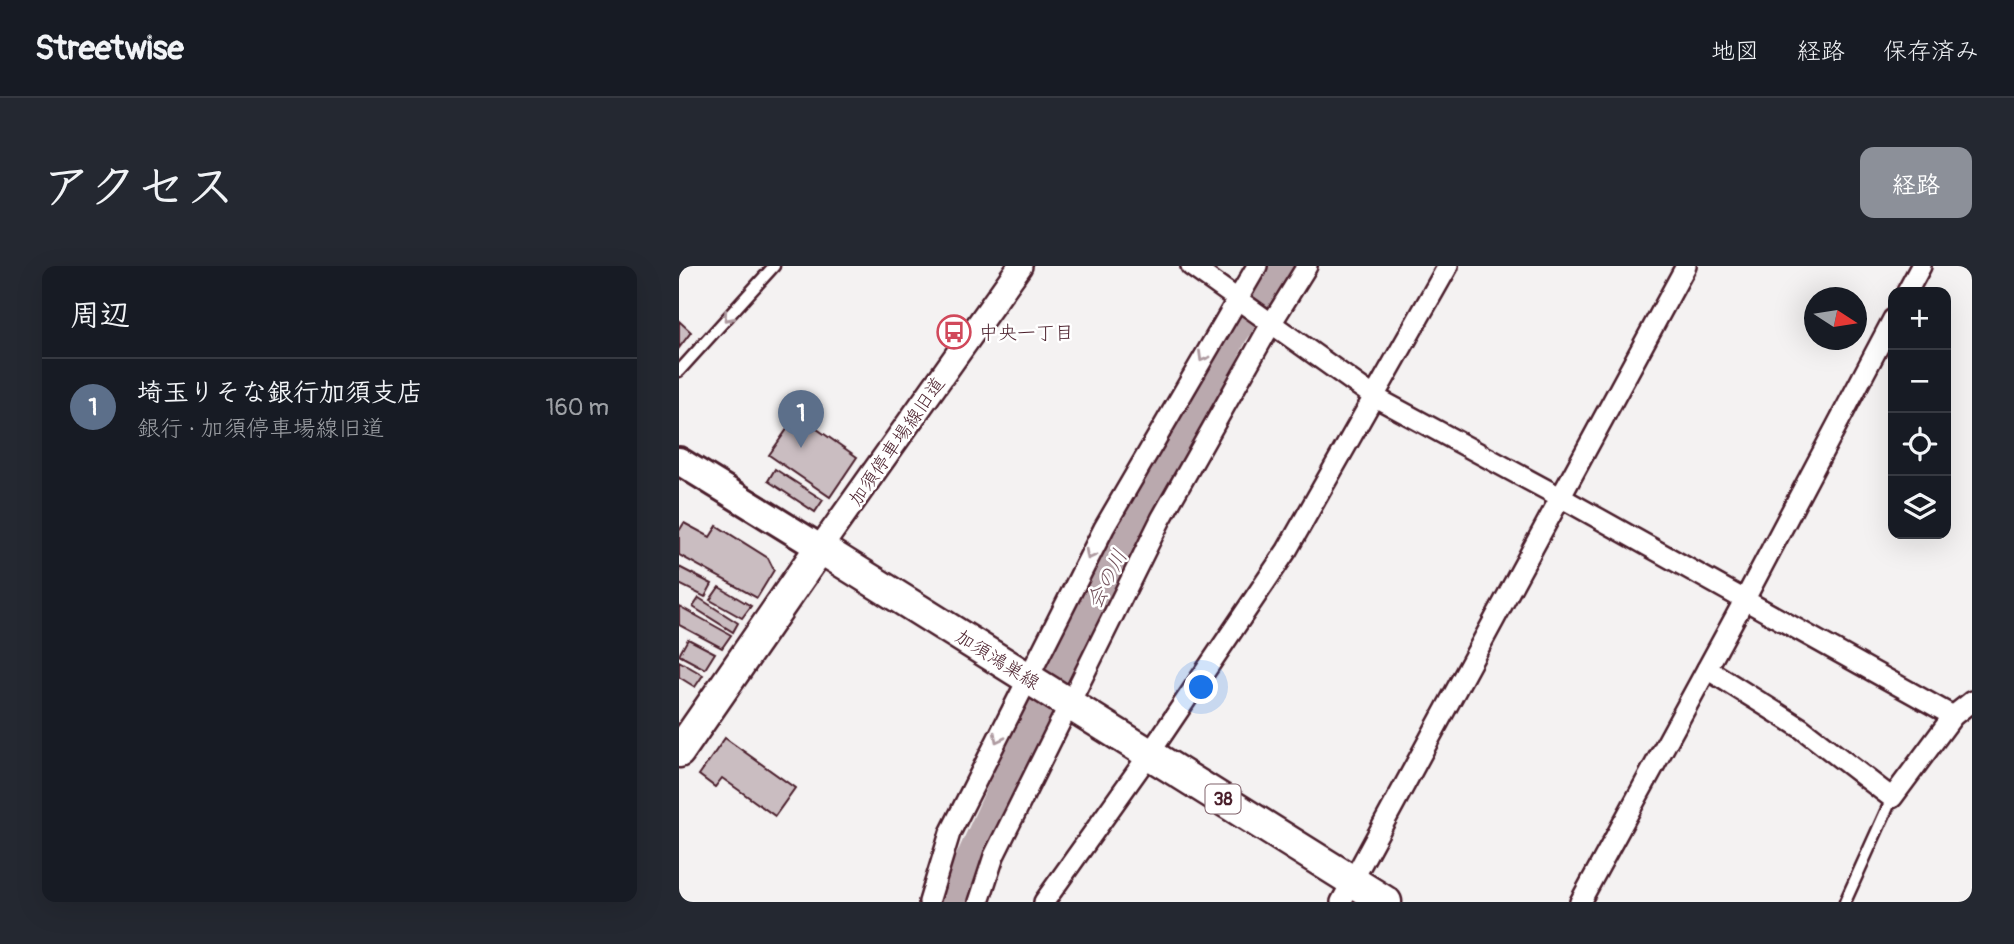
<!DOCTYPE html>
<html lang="ja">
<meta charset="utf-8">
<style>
body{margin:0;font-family:Pangolin,"Klee One",sans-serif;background:#242831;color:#f1f3f6}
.controls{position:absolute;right:21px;top:21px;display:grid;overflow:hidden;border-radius:14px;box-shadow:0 7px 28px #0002}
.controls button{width:63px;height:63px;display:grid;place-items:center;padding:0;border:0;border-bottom:2px solid #363941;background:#171b24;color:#f1f3f6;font:35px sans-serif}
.compass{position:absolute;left:1125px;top:21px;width:63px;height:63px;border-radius:50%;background:#171b24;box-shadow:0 7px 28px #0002;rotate:102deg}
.you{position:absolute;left:523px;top:422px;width:24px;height:24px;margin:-18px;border:5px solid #fff;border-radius:50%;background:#1a73e8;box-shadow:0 0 0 10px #1a73e833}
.badge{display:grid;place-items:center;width:46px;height:46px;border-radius:50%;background:#8c9099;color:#fff;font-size:23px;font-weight:700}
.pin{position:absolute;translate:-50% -58px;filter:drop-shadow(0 2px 4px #0008)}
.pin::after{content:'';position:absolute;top:37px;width:24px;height:21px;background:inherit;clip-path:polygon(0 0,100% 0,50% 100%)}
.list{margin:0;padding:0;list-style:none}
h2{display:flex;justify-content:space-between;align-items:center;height:91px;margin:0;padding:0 28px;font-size:30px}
h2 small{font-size:23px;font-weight:400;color:#9ea1a6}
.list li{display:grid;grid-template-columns:46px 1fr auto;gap:21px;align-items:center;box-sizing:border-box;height:98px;padding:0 28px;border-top:2px solid #363941}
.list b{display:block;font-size:26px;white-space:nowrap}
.list p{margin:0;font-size:23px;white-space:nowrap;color:#9ea1a6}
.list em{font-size:23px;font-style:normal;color:#9ea1a6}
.icon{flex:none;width:38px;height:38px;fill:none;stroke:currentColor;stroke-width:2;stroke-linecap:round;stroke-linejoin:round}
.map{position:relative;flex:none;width:1293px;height:636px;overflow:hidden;border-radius:14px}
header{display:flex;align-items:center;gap:42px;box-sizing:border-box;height:98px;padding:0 35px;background:#171b24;border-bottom:2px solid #363941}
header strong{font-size:33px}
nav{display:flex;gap:38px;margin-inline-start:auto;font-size:24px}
.intro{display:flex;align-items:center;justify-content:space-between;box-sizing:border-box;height:168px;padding:0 42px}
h1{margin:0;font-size:49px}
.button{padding:18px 32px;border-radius:14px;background:#8c9099;color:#fff;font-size:24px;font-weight:700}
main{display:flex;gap:42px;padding:0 42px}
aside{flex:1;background:#171b24;border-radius:14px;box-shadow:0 7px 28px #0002}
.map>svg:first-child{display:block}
</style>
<header>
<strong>Streetwise</strong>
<nav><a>地図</a><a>経路</a><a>保存済み</a></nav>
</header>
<div class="intro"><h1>アクセス</h1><a class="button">経路</a></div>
<main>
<aside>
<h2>周辺<small></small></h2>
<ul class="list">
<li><span class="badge" style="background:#5c6f8a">1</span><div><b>埼玉りそな銀行加須支店</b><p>銀行 · 加須停車場線旧道</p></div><em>160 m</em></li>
</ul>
</aside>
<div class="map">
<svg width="1293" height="636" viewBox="0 0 1293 636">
<rect width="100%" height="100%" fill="#f4f2f2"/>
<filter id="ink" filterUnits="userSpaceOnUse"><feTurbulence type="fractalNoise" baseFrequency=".0143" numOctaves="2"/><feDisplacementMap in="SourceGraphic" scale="14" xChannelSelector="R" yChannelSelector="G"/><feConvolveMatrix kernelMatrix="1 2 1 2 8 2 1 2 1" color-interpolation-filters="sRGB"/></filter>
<g filter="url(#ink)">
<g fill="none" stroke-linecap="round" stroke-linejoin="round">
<path stroke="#baa9ae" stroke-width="35" d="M 275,636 L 360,449 L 492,191 L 552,66 L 600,0"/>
</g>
<g fill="#cabdc1" stroke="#4a1f2b" stroke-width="2">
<path d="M 0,55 L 12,66 L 0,82 Z"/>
<path d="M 118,149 L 178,191 L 151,231 L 90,189 Z"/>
<path d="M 96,203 L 144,234 L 136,246 L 89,215 Z"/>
<path d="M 5,257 L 31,271 L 38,260 L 89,292 L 95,304 L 78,332 L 0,289 L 0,265 Z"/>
<path d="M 0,301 L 33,318 L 26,331 L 0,318 Z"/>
<path d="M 40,321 L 72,340 L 63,352 L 31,334 Z"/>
<path d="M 20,332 L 59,357 L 54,366 L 14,341 Z"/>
<path d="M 0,340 L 52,369 L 43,382 L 0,359 Z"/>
<path d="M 9,373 L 36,387 L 26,403 L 0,389 Z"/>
<path d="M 0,395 L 24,409 L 16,421 L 0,411 Z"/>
<path d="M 46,472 L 116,522 L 96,550 L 43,512 L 36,521 L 20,509 Z"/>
</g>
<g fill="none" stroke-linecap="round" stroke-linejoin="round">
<defs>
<g id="service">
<path d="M 0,105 L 95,0"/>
<path d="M 1166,636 L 1213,532"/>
</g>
<g id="minor">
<path d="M 512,0 L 694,130 L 883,232 L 1274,450"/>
<path d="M 1228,26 L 1242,0"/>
<path d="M 1028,403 L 1122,462 L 1213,532 L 1274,450 L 1293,435"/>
<path d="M 250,636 L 271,567 L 425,262 L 578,0"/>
<path d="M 300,636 L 315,590 L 482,253 L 592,58 L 628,0"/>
<path d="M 365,636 L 471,487 L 608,284 L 769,0"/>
<path d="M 662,636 L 1007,0"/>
<path d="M 901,636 L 1066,333 L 1214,53"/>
</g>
<path id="tertiary" d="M 141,282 L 341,0"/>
<path id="secondary" d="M 0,195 L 141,282"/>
<path id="primary" d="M 0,486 L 141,282 L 707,636"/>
</defs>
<use href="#service" stroke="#4a1f2b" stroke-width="15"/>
<use href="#minor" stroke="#4a1f2b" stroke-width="24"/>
<use href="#tertiary" stroke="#4a1f2b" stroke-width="28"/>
<use href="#secondary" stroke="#4a1f2b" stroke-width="32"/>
<use href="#primary" stroke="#4a1f2b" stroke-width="35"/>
<use href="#service" stroke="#fff" stroke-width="10"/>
<use href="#minor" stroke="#fff" stroke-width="19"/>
<use href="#tertiary" stroke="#fff" stroke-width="23"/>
<use href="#secondary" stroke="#fff" stroke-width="26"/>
<use href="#primary" stroke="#fff" stroke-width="30"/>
</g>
<defs><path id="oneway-chevron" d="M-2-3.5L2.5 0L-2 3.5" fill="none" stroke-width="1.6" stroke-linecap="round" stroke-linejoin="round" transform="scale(1.75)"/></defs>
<g stroke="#ae9aa0">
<use href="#oneway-chevron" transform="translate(49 51) rotate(132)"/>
<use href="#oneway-chevron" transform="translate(524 91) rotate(120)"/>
<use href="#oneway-chevron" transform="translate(411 289) rotate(117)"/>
<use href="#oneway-chevron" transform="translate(319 472) rotate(117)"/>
</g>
</g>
<defs>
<symbol id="bus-ring" viewBox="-11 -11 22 22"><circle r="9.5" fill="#fff" stroke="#d1495b" stroke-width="1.5"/><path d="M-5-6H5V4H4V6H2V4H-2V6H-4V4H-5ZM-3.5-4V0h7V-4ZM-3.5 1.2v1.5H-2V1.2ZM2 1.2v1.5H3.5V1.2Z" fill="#d1495b"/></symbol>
</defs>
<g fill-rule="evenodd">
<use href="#bus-ring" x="256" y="47" width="38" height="38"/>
</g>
<g text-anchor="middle" stroke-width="5" stroke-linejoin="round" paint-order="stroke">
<rect fill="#fff" stroke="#80626b" stroke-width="2" x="526.5" y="518.5" width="35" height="29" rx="5"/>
<g font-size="18" font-weight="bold" fill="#4a1f2b">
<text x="544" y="539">38</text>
</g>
<g font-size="19" fill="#4a1f2b" stroke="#fff" text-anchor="start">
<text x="300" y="73">中央一丁目</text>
</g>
<g font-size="19" fill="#4a1f2b" stroke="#fff">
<text transform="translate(217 175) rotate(-55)" y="7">加須停車場線旧道</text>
<text transform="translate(319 393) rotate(32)" y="7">加須鴻巣線</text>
</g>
<g font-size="21" font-style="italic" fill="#714f59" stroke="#fff">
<text transform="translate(428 313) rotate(-63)" y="7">会の川</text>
</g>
</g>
</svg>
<div class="controls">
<button>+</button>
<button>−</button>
<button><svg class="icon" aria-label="locate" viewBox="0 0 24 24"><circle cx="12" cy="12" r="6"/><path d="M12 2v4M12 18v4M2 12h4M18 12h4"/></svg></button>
<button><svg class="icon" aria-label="layers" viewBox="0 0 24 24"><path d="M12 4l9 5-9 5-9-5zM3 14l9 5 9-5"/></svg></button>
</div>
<svg class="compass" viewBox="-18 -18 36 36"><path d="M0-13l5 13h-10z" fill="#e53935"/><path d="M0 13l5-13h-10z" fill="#9ea1a6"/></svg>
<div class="you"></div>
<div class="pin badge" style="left:122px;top:182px;background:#5c6f8a">1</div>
</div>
</main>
